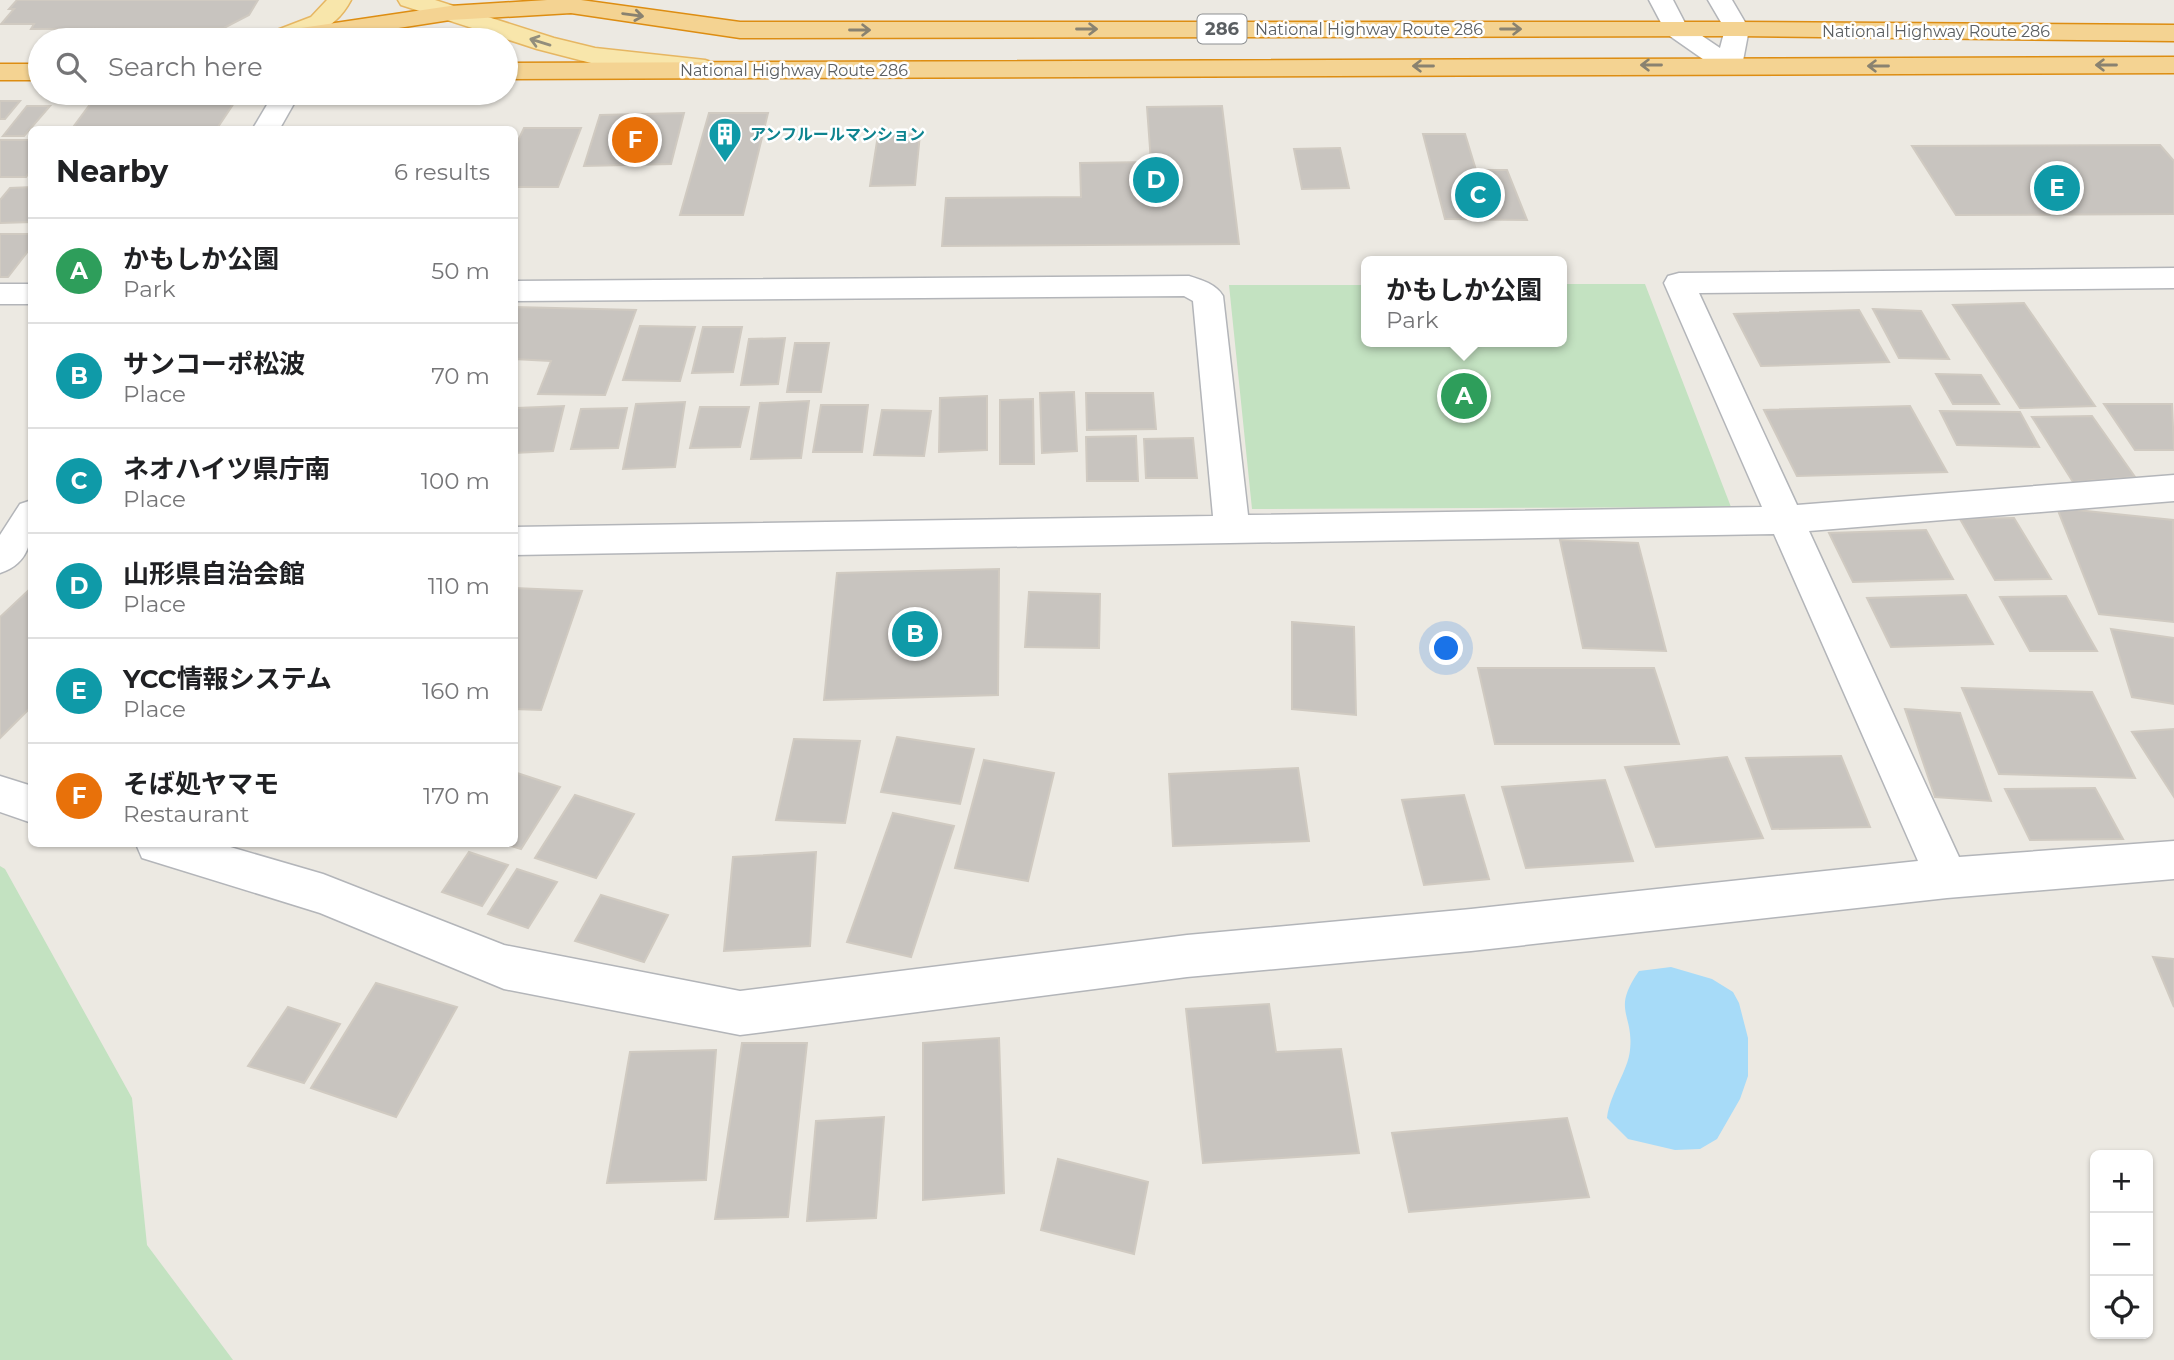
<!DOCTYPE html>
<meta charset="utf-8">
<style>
body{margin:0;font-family:Montserrat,"Noto Sans JP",sans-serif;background:#f2f2f2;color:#202124}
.controls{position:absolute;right:21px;bottom:21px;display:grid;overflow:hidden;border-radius:10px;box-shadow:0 2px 5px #0004}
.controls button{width:63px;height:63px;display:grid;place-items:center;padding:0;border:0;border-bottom:2px solid #e0e0e0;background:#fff;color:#202124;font:35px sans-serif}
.you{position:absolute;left:1447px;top:649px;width:24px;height:24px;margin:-18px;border:5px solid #fff;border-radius:50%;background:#1a73e8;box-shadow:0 0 0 10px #1a73e833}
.badge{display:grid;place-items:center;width:46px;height:46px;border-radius:50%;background:#2563eb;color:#fff;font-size:23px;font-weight:700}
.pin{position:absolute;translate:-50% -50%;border:4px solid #fff;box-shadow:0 2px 7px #0006}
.popup{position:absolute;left:1361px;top:256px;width:206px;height:91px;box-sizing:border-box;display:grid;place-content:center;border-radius:10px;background:#fff;filter:drop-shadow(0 2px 5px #0005);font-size:23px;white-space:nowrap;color:#757577}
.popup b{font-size:26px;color:#202124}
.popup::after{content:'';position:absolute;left:50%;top:100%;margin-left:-14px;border:14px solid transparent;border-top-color:#fff}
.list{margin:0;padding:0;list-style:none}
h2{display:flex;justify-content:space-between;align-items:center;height:91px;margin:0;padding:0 28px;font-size:30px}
h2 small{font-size:23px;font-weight:400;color:#757577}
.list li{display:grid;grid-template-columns:46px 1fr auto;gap:21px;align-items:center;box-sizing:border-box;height:105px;padding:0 28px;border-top:2px solid #e0e0e0}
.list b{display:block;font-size:26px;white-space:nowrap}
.list p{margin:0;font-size:23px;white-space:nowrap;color:#757577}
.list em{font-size:23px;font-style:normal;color:#757577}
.icon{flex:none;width:38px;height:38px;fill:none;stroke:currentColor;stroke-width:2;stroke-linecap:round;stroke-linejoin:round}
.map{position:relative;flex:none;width:2174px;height:1360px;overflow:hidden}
.search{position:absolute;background:#fff;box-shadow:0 2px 5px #0004;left:28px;top:28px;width:490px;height:77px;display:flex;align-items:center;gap:18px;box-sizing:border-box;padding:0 24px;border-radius:38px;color:#757577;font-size:26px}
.panel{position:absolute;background:#fff;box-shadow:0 2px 5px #0004;left:28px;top:126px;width:490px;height:721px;border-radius:10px}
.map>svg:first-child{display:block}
</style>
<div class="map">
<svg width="2174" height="1360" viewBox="0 0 2174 1360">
<rect width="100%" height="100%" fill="#ece9e2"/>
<g fill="#c3e2c1">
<path d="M 1562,284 L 1645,284 L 1731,507 L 1252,509 L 1229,285 L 1366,285 L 1366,342 L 1562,342 Z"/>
<path d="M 0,866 L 5,869 L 132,1098 L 147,1245 L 233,1360 L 0,1360 Z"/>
</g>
<path fill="#a7dbf8" d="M 1671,967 L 1712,979 L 1733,992 L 1739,1003 L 1748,1038 L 1748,1076 L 1740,1099 L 1717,1139 L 1700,1149 L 1675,1150 L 1628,1139 L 1607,1118 C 1610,1093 1628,1071 1630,1050 C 1634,1013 1611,1011 1639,971 Z"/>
<g fill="#c8c4bf" stroke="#d0cac1" stroke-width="2">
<path d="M 17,0 L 258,0 L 249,15 L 224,28 L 31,29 L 34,24 L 1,24 L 14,9 L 9,9 Z"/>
<path d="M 0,101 L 20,101 L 5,119 L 0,119 Z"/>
<path d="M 91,103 L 234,103 L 216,130 L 71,130 Z"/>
<path d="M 27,106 L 50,106 L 24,136 L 3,136 Z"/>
<path d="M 1222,106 L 1239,244 L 942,246 L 946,198 L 1081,197 L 1080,163 L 1151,162 L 1147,107 Z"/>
<path d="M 684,113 L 671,164 L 584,166 L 600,115 Z"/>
<path d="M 709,113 L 768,113 L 743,215 L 680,215 Z"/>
<path d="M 524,128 L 581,128 L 558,187 L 514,187 L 514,149 Z"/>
<path d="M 920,134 L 915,185 L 870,186 L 878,135 Z"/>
<path d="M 1423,134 L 1465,134 L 1476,170 L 1507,170 L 1527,220 L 1445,219 Z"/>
<path d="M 0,140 L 32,140 L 32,169 L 26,177 L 0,177 Z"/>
<path d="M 2160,145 L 2174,161 L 2174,214 L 1956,215 L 1912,146 Z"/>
<path d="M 1340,148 L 1349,188 L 1302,189 L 1294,149 Z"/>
<path d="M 32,187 L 32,222 L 0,223 L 0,200 L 10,188 Z"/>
<path d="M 0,234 L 32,234 L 32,246 L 8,277 L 0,277 Z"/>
<path d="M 2024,303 L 2095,406 L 2020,408 L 1953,305 Z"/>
<path d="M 514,307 L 636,310 L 605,395 L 538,394 L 551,361 L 514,359 Z"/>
<path d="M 1873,309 L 1921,311 L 1949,359 L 1899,358 Z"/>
<path d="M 1859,310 L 1889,362 L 1761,366 L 1734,314 Z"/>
<path d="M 640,326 L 695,327 L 680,381 L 623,380 Z"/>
<path d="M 703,327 L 742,327 L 733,372 L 692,373 Z"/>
<path d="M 785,338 L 778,384 L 741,385 L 749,339 Z"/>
<path d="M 795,343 L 829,343 L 821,392 L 787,392 Z"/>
<path d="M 1936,374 L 1981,375 L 1999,404 L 1953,404 Z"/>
<path d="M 1074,392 L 1077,451 L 1042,453 L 1040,393 Z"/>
<path d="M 1086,393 L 1153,393 L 1156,429 L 1087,430 Z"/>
<path d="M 987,396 L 987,450 L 939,452 L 940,398 Z"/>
<path d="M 1033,399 L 1034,464 L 1000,464 L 1000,400 Z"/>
<path d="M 809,401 L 801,458 L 751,459 L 760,403 Z"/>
<path d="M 685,402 L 675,467 L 623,469 L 636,404 Z"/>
<path d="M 2104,404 L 2172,404 L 2174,450 L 2135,450 Z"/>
<path d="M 821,405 L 868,405 L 862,452 L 813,452 Z"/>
<path d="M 564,406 L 553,451 L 514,453 L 517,408 Z"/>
<path d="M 1910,406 L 1947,472 L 1797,476 L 1764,410 Z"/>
<path d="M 700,407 L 749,407 L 740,447 L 690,448 Z"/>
<path d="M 627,408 L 618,448 L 571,449 L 581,409 Z"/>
<path d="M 882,410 L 931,411 L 924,456 L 874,455 Z"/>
<path d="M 1940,411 L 2020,412 L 2039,447 L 1957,445 Z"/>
<path d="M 2092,416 L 2135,477 L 2073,482 L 2032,417 Z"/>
<path d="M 1136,436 L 1138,481 L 1087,481 L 1086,437 Z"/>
<path d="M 1193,438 L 1197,478 L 1146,478 L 1144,439 Z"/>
<path d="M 2057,508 L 2173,520 L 2174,622 L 2099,614 Z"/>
<path d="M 2014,518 L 2051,579 L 1995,580 L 1960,519 Z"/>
<path d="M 1926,530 L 1953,579 L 1853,582 L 1829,533 Z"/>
<path d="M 1560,540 L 1638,543 L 1666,651 L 1583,648 Z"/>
<path d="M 999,569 L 998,695 L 824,700 L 837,573 Z"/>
<path d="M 32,587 L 32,706 L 0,738 L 0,617 Z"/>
<path d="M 514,588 L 582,591 L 541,710 L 514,709 Z"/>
<path d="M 1029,592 L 1100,594 L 1099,648 L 1025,647 Z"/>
<path d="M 1966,595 L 1993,644 L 1891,647 L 1867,598 Z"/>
<path d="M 2066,596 L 2097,651 L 2030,651 L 2000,597 Z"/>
<path d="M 1292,622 L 1354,627 L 1356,715 L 1292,709 Z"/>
<path d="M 2111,629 L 2174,638 L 2174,704 L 2132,697 Z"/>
<path d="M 1478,668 L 1654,668 L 1679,744 L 1495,744 Z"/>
<path d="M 1962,688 L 2092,692 L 2135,778 L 1999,774 Z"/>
<path d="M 1905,709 L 1960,713 L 1991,801 L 1935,797 Z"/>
<path d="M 2174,729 L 2174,797 L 2132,732 Z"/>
<path d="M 897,737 L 974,749 L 960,804 L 881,792 Z"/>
<path d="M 794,739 L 860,741 L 845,823 L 776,820 Z"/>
<path d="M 1841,756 L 1870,827 L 1772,829 L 1746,758 Z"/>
<path d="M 1727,757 L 1763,838 L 1656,847 L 1625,767 Z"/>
<path d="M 984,760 L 1054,773 L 1028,881 L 955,868 Z"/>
<path d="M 1298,768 L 1309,841 L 1173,846 L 1169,774 Z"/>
<path d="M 514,772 L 560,787 L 521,849 L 505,844 L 514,844 Z"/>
<path d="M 1605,780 L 1633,861 L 1526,868 L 1502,787 Z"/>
<path d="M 2095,788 L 2123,839 L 2030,840 L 2005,789 Z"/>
<path d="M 575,795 L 634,814 L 596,878 L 535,858 Z"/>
<path d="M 1464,795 L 1489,879 L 1424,885 L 1402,800 Z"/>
<path d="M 893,813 L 954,826 L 911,957 L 847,942 Z"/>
<path d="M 469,852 L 508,865 L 482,906 L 442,892 Z"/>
<path d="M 816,852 L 810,946 L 724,951 L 733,857 Z"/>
<path d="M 517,869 L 557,882 L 528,928 L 488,914 Z"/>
<path d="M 601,895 L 668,915 L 644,962 L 575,941 Z"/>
<path d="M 2153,957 L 2174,959 L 2174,1007 Z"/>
<path d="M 376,983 L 457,1007 L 396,1117 L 311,1088 Z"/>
<path d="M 1269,1004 L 1276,1052 L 1341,1049 L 1359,1153 L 1203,1163 L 1186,1009 Z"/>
<path d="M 288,1007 L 340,1024 L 304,1083 L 248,1066 Z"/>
<path d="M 999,1038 L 1004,1193 L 923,1200 L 923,1043 Z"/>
<path d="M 742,1043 L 807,1043 L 788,1217 L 715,1219 Z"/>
<path d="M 716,1050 L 706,1180 L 607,1183 L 630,1052 Z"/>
<path d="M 884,1117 L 876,1218 L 807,1221 L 816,1121 Z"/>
<path d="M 1567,1118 L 1589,1197 L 1409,1212 L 1392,1133 Z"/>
<path d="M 1058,1159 L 1148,1182 L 1134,1254 L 1041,1230 Z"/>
</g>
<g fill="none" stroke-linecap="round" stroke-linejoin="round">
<defs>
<g id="minor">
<path d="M 1649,0 L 1673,0 L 1686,25 L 1720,48 L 1725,29 L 1708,0 L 1732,0 L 1749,29 L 1742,66 L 1738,71 L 1729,74 L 1720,71 L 1667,34 Z"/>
<path d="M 274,93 L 300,93 L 279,130 L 252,130 Z"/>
<path d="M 2174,268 L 2174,288 L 1699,293 L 1797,505 L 2174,475 L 2174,501 L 1809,531 L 1959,857 L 2174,841 L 2174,879 L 1947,898 L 1471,951 L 1187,977 L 740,1035 L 504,989 L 320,913 L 142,858 L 136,844 L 220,844 L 323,874 L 504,945 L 740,991 L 1187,935 L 1471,909 L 1918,861 L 1774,534 L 514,555 L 514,527 L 1213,516 L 1193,301 L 1184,296 L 514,301 L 514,281 L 1189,276 C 1202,280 1216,284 1223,296 L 1248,515 L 1762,507 L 1664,283 L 1668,276 L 1679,273 Z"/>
<rect x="0" y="284" width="32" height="20"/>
<path d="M 32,500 C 32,531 35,562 0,573 L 0,535 L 20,504 Z"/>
<path d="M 0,776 L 32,786 L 32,823 L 0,812 Z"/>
</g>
<g id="major">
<path d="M 327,0 L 351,0 C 332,36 298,42 260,40 L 264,35 L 311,17 Z"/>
<path d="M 398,0 L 435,0 L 554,38 L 595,48 L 705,60 L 714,63 L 718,68 L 714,73 L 705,76 L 595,64 L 537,49 L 401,5 Z"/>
</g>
<g id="highway">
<path d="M 547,0 L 581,0 L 740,22 L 1737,22 L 2174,25 L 2174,41 L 1737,36 L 740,38 L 571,13 L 450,20 L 321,40 L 261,40 L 265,35 L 274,32 L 450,6 Z"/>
<path d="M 2174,57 L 2174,73 L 506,79 L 506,63 Z"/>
<rect x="0" y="64" width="40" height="16"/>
</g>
</defs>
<use href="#minor" stroke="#b3b5b9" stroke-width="3"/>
<use href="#major" stroke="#e6b662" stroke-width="3"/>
<use href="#highway" stroke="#dd8d12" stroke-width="3"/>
<use href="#minor" fill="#fff" fill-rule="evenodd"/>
<use href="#major" fill="#f8e6ab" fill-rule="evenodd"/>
<use href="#highway" fill="#f4d392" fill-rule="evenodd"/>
</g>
<defs><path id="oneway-shaft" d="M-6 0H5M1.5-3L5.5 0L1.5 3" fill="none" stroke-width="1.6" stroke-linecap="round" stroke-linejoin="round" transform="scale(1.75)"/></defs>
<g stroke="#898270">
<use href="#oneway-shaft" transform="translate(633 15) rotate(8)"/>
<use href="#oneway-shaft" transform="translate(1087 29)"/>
<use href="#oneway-shaft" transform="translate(1511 29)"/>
<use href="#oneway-shaft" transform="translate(860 30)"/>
<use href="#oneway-shaft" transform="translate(1651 65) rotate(180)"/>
<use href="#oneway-shaft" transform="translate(2106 65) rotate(180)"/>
<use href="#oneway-shaft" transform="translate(1423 66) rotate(180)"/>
<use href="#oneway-shaft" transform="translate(1878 66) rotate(180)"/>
</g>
<use stroke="#928e7c" href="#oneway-shaft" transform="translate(540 42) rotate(-163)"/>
<defs>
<symbol id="building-pin" viewBox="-11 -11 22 30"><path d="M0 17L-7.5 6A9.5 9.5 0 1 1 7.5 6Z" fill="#0f9aa8" stroke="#fff"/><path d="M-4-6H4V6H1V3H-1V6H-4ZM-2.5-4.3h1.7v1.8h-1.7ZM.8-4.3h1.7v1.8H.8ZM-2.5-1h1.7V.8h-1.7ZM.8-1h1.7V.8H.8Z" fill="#fff"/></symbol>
</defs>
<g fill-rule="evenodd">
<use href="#building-pin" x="706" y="115" width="38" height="52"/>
</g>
<g text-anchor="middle" stroke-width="5" stroke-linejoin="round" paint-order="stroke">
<g font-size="16" fill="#5b5f62" stroke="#fff">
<text x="1369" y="35">National Highway Route 286</text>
<text x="1936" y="37">National Highway Route 286</text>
<text x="794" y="76">National Highway Route 286</text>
</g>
<g font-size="16" font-weight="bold" fill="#0d838f" stroke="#fff" text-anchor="start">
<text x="750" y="140">アンフルールマンション</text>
</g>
<rect fill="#fff" stroke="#8c8f91" stroke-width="2" x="1197.5" y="14.5" width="49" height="29" rx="5"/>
<g font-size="18" font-weight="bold" fill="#5b5f62">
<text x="1222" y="35">286</text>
</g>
</g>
</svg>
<div class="controls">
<button>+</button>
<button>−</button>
<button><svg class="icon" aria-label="locate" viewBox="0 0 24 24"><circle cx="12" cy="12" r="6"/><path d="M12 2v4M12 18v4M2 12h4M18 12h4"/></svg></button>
</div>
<div class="you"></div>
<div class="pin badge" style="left:1464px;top:396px;background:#2e9e5b">A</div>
<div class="popup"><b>かもしか公園</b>Park</div>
<div class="pin badge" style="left:915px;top:634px;background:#0f9aa8">B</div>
<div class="pin badge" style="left:1478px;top:195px;background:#0f9aa8">C</div>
<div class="pin badge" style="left:1156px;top:180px;background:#0f9aa8">D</div>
<div class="pin badge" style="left:2057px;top:188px;background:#0f9aa8">E</div>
<div class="pin badge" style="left:635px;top:140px;background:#e8710a">F</div>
<div class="search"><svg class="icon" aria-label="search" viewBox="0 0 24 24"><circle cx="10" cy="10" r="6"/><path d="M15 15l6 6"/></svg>Search here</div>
<section class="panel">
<h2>Nearby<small>6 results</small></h2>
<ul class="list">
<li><span class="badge" style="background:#2e9e5b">A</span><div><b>かもしか公園</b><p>Park</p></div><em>50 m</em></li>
<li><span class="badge" style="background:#0f9aa8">B</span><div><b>サンコーポ松波</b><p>Place</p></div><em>70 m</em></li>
<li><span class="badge" style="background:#0f9aa8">C</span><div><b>ネオハイツ県庁南</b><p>Place</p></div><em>100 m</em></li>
<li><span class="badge" style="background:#0f9aa8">D</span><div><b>山形県自治会館</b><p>Place</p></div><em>110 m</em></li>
<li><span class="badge" style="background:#0f9aa8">E</span><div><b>YCC情報システム</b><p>Place</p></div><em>160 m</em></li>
<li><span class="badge" style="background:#e8710a">F</span><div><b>そば処ヤマモ</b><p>Restaurant</p></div><em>170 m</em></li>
</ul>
</section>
</div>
